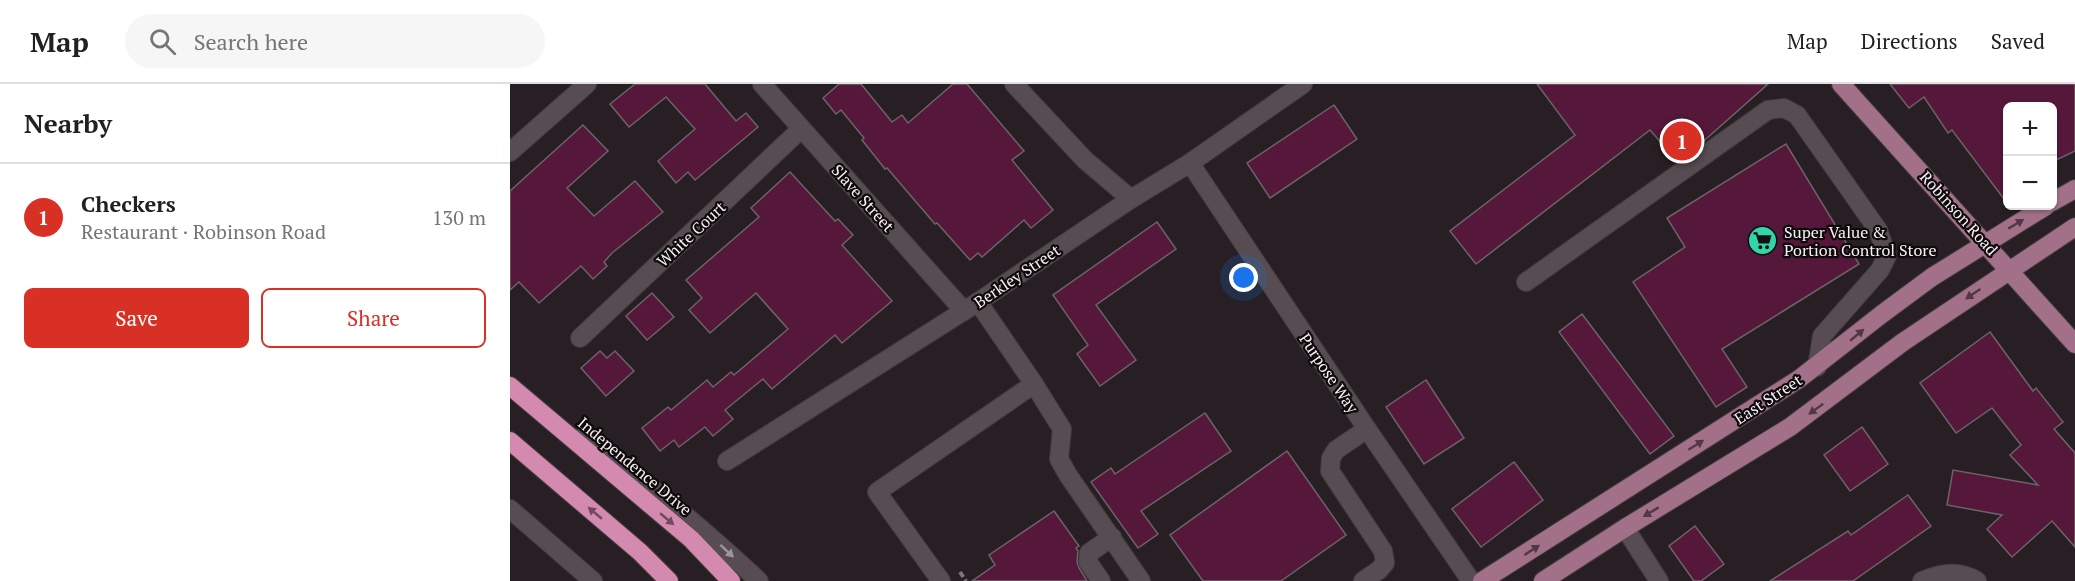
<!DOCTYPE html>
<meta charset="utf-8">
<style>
body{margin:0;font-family:"PT Serif",serif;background:#f6f6f6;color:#202124}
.controls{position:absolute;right:18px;top:18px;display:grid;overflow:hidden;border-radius:9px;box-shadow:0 2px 4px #0004}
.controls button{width:54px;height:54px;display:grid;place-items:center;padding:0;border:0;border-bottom:2px solid #e0e0e0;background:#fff;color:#202124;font:30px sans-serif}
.you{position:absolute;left:734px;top:194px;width:21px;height:21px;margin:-15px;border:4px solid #fff;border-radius:50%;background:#1a73e8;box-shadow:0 0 0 9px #1a73e833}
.badge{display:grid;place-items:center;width:39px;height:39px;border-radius:50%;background:#d93025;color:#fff;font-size:20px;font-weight:700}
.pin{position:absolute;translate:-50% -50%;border:3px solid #fff;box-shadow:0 2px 6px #0006}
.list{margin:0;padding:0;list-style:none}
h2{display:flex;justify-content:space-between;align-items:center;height:78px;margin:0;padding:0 24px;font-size:26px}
h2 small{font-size:20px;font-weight:400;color:#757577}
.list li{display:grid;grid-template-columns:39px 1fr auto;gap:18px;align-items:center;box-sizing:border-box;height:108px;padding:0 24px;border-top:2px solid #e0e0e0}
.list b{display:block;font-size:22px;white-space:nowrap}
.list p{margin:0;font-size:20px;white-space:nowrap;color:#757577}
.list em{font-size:20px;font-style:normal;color:#757577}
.actions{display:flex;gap:12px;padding:18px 24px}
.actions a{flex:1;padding:14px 0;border:2px solid #d93025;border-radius:9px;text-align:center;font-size:21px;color:#d93025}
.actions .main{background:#d93025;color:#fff}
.icon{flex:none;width:33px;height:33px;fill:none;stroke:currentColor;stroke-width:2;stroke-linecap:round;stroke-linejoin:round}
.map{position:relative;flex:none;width:1565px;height:497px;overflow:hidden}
header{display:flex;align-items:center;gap:36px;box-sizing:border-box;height:84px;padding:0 30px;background:#fff;border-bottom:2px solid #e0e0e0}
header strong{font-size:28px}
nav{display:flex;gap:33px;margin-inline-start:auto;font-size:21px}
.search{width:420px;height:54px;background:#f6f6f6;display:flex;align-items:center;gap:15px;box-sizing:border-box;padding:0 21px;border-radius:33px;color:#757577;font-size:22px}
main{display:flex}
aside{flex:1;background:#fff}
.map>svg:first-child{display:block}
</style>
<header>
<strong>Map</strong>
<div class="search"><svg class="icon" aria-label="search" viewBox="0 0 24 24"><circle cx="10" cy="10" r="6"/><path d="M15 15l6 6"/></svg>Search here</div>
<nav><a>Map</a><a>Directions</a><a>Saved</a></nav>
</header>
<main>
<aside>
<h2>Nearby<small></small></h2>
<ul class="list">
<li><span class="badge">1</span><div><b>Checkers</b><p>Restaurant · Robinson Road</p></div><em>130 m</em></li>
</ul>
<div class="actions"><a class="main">Save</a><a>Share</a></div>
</aside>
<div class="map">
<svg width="1565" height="497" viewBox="0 0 1565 497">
<rect width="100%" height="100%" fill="#271f23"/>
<g fill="#55173a" stroke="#6d6367" stroke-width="1.5">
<path d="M 125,0 L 195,0 L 226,37 L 236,29 L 248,43 L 185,96 L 178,88 L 166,99 L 148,77 L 185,45 L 156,13 L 119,43 L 100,20 Z"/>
<path d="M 329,0 L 351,0 L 382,38 L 392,31 L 398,39 L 443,0 L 457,0 L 514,67 L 502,76 L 543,126 L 521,144 L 514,136 L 472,173 L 468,169 L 460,176 L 427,139 L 425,140 L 377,84 L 375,85 L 352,56 L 354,54 L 331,26 L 326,30 L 313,14 Z"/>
<path d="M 1027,0 L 1258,0 L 1187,63 L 1167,77 L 1140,46 L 966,180 L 940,147 L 1065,51 Z"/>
<path d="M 1380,0 L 1565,0 L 1565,67 L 1542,78 L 1542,22 L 1497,22 L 1497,119 L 1442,46 L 1438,49 L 1414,13 L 1399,24 Z"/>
<path d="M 824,21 L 847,55 L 760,114 L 737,79 Z"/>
<path d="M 73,41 L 98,67 L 57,104 L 84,132 L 125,97 L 153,128 L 102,169 L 94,178 L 97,182 L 83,195 L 71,182 L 29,219 L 9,198 L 0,206 L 0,107 Z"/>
<path d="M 1276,60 L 1349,180 L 1212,265 L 1237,303 L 1206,323 L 1123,198 L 1175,163 L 1157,134 Z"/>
<path d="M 280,88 L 325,137 L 328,135 L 343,151 L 332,161 L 382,217 L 332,259 L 325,251 L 262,305 L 253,295 L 215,326 L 223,335 L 203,352 L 195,343 L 169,363 L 164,356 L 150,367 L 132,344 L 158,323 L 161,326 L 197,296 L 203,303 L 221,288 L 224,291 L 278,245 L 246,209 L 200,249 L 179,226 L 192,214 L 176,196 L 249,133 L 241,124 Z"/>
<path d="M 647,138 L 666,165 L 586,221 L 626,276 L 590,302 L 567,270 L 578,261 L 543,211 Z"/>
<path d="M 142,209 L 164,233 L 137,256 L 116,232 Z"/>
<path d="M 1072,230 L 1164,352 L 1140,370 L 1049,248 Z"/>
<path d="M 1480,248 L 1523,307 L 1526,304 L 1553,338 L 1544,345 L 1565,369 L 1565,463 L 1542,437 L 1502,473 L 1477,445 L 1492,431 L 1437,421 L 1443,386 L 1528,401 L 1500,371 L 1511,361 L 1482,324 L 1446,349 L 1410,299 Z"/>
<path d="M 90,267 L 97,274 L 105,267 L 124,287 L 96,312 L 71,284 Z"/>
<path d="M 916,296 L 954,354 L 914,380 L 876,323 Z"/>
<path d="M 695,329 L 721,367 L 631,427 L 648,450 L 628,464 L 581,398 L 601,384 L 605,390 Z"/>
<path d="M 1352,343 L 1378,380 L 1340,407 L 1314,371 Z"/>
<path d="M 777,367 L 836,451 L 771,497 L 693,497 L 660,451 Z"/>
<path d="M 1004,378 L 1033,416 L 971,463 L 942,425 Z"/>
<path d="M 1398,411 L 1421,442 L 1343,497 L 1260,497 L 1338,447 L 1341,451 Z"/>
<path d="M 544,427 L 569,462 L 566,464 L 568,467 L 567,478 L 569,484 L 577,497 L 462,497 L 485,481 L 479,471 Z"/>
<path d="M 1185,442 L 1214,480 L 1191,497 L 1184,497 L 1159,462 Z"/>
</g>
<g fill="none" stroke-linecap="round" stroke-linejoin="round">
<defs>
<g id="minor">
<path d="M 252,0 L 454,227"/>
<path d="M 504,0 L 575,76 L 621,115"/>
<path d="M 0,68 L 77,0"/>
<path d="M 680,79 L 857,345 L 961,497"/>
<path d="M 1016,198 L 1258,26 L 1274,24 L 1287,31 L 1368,146 L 1377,172 L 1370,186 L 1312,252 L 1307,283"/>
<path d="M 468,218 L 524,300 L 552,345 L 549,375 L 558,391 L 631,497"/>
<path d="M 70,254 L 291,45"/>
<path d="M 70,354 C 135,395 193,445 249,497"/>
<path d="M 217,377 L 468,218 L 621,115 L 680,79 L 793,0"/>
<path d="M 0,425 L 83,497"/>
<path d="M 1115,444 L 1149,497"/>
<path d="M 431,497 L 367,408 L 524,300"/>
<path d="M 591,497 L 578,478 L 579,469 L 602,453"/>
<path d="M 853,497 L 869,486 L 875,479 L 873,467 L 820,387 L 821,374 L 826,366 L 857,345"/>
<path d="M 1412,497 C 1430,489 1450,486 1467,497"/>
</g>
<g id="major">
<path d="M 1331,0 L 1565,260"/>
<path d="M 1542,118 L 1565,105"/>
<path d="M 972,497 L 1289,295 L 1372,230 L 1422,193 L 1536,122"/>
<path d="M 1033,497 L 1115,444 L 1280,343 L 1393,258 L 1565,143"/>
</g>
<g id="highway">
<path d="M 0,302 L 181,455 L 221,497"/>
<path d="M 0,357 L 130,468 L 159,497"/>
</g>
</defs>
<use href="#minor" stroke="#433c3f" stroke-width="20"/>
<use href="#major" stroke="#433c3f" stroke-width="20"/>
<use href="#highway" stroke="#433c3f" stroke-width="20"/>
<path stroke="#7e767a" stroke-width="4" stroke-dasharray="6 3" stroke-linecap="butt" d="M 450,488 L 456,497"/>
<use href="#minor" stroke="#564c51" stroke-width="18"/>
<use href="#major" stroke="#a27189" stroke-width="18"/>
<use href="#highway" stroke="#d48aae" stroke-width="18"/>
</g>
<defs><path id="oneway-solid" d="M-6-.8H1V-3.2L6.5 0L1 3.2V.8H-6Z" transform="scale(1.5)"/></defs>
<g fill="#513844">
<use href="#oneway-solid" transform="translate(1506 140) rotate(-31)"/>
<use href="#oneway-solid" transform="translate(1463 210) rotate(146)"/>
<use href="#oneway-solid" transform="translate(1347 251) rotate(-40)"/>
<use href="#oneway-solid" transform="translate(1306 325) rotate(144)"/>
<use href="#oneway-solid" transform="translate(1186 361) rotate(-32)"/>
<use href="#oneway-solid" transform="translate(1141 428) rotate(149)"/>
<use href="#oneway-solid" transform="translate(1022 466) rotate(-33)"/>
</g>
<g fill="#714a5d">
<use href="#oneway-solid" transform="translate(85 429) rotate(-140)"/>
<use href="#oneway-solid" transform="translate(157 435) rotate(40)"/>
</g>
<use fill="#9e969a" href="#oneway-solid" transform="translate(217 467) rotate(43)"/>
<defs>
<symbol id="supermarket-disc" viewBox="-11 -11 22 22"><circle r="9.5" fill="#32d4a8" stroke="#0e0a0c"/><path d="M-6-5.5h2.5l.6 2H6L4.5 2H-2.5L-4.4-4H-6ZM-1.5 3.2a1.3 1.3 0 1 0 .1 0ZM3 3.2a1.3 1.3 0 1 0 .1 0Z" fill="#111"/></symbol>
</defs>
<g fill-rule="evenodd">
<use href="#supermarket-disc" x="1236" y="140" width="33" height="33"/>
</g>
<g text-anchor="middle" stroke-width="4.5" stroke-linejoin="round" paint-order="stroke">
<g font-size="16" fill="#f7f0f3" stroke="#0e0a0c">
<text transform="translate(353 114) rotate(48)" y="6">Slave Street</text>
<text transform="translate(1449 129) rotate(48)" y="6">Robinson Road</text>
<text transform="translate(181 150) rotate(-43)" y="6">White Court</text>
<text transform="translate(507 192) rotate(-34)" y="6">Berkley Street</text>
<text transform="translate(819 289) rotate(56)" y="6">Purpose Way</text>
<text transform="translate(1258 315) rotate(-33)" y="6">East Street</text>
<text transform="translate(125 382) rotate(40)" y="6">Independence Drive</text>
</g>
<g font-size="16" fill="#f7f0f3" stroke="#0e0a0c" text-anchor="start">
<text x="1274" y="154">Super Value &amp;<tspan x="1274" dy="18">Portion Control Store</tspan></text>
</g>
</g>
</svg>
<div class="controls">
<button>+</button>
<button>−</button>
</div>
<div class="you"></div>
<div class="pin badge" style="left:1172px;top:57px">1</div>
</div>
</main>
